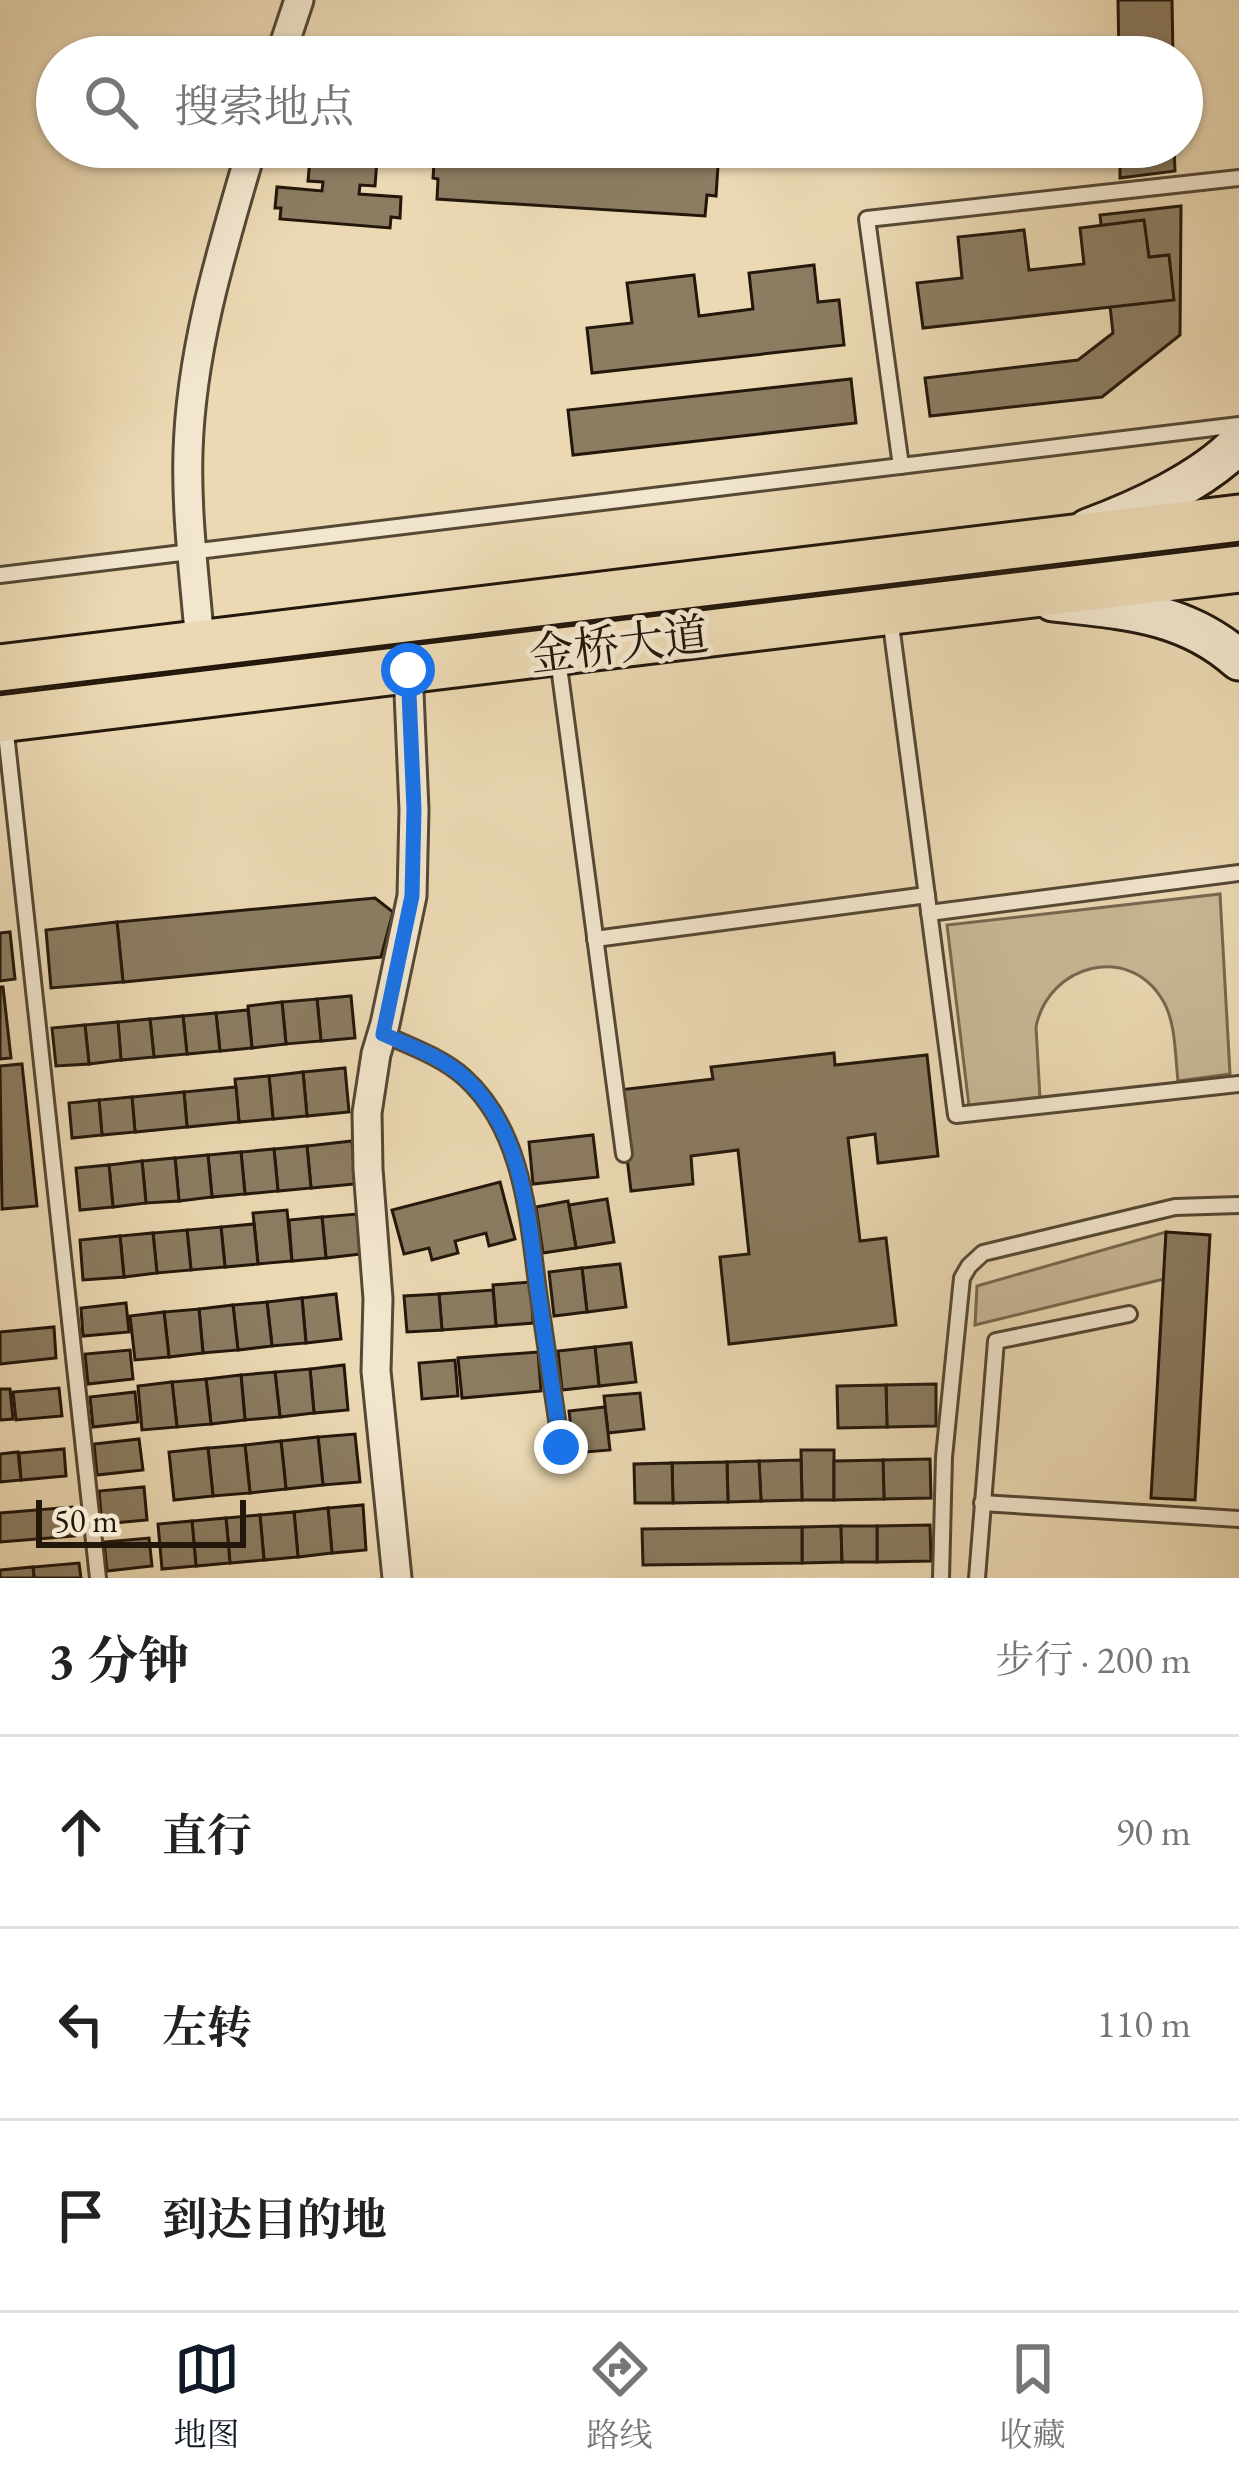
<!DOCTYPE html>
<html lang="zh">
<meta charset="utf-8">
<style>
body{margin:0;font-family:"EB Garamond","Noto Serif SC",serif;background:#f6f6f6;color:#222}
.scale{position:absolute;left:36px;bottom:30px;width:210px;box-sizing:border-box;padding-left:12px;border:6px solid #23170b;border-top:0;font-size:33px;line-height:42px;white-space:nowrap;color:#23170b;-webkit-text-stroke:9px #f2e6ce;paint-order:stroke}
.stop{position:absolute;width:36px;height:36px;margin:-27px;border:9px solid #1a73e8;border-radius:50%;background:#fff}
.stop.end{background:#1a73e8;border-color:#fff;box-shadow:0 3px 12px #0008}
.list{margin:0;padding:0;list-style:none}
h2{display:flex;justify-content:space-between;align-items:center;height:156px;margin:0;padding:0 48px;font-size:51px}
h2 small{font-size:39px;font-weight:400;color:#767676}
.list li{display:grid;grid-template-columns:78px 1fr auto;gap:36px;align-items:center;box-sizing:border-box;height:192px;padding:0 48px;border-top:3px solid #e0e0e0}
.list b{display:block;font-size:45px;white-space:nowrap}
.list em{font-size:39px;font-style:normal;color:#767676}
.icon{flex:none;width:66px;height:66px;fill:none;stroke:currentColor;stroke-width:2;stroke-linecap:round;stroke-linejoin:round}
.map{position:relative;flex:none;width:1239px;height:1578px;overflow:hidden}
.search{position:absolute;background:#fff;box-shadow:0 3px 9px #0004;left:36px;right:36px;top:36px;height:132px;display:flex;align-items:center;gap:30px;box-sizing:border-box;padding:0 42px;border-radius:66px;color:#767676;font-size:45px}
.sheet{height:732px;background:#fff}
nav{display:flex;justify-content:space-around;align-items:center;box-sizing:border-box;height:168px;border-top:3px solid #e0e0e0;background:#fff;font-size:33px;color:#767676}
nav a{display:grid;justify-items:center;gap:6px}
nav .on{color:#111827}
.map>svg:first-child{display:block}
</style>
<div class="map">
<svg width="1239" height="1578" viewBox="0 0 1239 1578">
<rect width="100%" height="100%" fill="#ebd9b3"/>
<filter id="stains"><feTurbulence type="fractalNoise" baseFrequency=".00167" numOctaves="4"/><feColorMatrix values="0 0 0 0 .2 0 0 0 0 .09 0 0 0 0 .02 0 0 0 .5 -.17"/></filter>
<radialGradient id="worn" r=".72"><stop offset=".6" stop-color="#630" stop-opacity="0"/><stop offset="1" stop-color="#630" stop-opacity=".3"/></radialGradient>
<g fill="#c9b896" stroke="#766850" stroke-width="3">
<path d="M 1220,894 L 1230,1074 L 1178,1081 C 1175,1055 1176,1021 1162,999 C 1128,943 1048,965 1036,1027 L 1040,1098 L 969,1106 L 947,925 Z"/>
<path d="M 1166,1232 L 1164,1279 L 975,1325 L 977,1286 Z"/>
</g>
<g fill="#8b7c62" stroke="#23170b" stroke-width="3">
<path d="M 1118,0 L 1172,0 L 1173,57 L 1119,57 Z"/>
<path d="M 444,44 L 474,46 L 474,52 L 530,55 L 530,49 L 569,51 L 569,57 L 415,57 L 416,48 L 443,50 Z"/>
<path d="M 311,147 L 378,147 L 375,186 L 360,185 L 359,194 L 401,197 L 400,218 L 391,217 L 390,228 L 280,219 L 281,208 L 275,208 L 277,187 L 322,191 L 323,182 L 308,181 Z"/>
<path d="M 449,147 L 478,147 L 477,151 L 485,151 L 485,147 L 513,148 L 512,153 L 543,155 L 543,150 L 571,152 L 571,157 L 578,157 L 578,152 L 607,154 L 607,159 L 637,161 L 637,156 L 667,157 L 666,163 L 672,163 L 673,158 L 702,159 L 701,165 L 718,166 L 716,196 L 707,195 L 705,216 L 437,199 L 438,179 L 433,178 L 435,148 L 449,149 Z"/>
<path d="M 927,147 L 990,147 L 928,155 Z"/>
<path d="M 1120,147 L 1174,147 L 1175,171 L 1120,178 Z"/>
<path d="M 1181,206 L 1180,335 L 1102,397 L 930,416 L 925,378 L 1078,360 L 1113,333 L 1100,215 Z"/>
<path d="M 1144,220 L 1149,257 L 1169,255 L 1174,300 L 923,328 L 917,283 L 962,278 L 958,237 L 1024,230 L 1029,270 L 1084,264 L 1080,228 Z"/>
<path d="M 814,265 L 818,302 L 839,300 L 844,345 L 592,373 L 587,328 L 632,323 L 627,283 L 694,275 L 699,316 L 753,309 L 749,273 Z"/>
<path d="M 851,379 L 856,423 L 573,455 L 568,410 Z"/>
<path d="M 375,898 L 393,912 L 381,957 L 123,982 L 117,922 Z"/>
<path d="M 117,922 L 123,982 L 51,988 L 46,930 Z"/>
<path d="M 10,932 L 15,979 L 0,981 L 0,933 Z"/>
<path d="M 0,987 L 3,987 L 11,1058 L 0,1059 Z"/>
<path d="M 351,996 L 355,1038 L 321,1041 L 317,999 Z"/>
<path d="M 317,999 L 321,1041 L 286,1044 L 282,1002 Z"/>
<path d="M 282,1002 L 286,1044 L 252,1048 L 248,1006 Z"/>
<path d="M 248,1010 L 252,1048 L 220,1051 L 216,1013 Z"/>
<path d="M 216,1013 L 220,1051 L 187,1054 L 183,1016 Z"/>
<path d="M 183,1016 L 187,1054 L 154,1057 L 150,1019 Z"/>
<path d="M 150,1019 L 154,1057 L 121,1060 L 118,1022 Z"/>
<path d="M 118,1022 L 121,1060 L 89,1064 L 85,1025 Z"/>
<path d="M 85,1025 L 89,1064 L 56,1066 L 52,1028 Z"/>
<path d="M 834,1053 L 835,1065 L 927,1055 L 938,1156 L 878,1163 L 875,1134 L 848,1138 L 860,1241 L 886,1238 L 896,1325 L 729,1344 L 720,1257 L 749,1254 L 738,1150 L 691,1156 L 693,1184 L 631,1191 L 619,1090 L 713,1079 L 711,1067 Z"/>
<path d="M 22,1064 L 37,1206 L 2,1209 L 0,1066 Z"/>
<path d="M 345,1068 L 349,1112 L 307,1116 L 303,1072 Z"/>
<path d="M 303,1072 L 307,1116 L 273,1119 L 269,1076 Z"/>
<path d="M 269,1076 L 273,1119 L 239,1122 L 235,1079 Z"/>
<path d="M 236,1087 L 239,1122 L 187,1127 L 184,1092 Z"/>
<path d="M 184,1092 L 187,1127 L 135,1132 L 132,1097 Z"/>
<path d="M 132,1097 L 135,1132 L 102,1135 L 99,1100 Z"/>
<path d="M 99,1100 L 102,1135 L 72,1138 L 69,1103 Z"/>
<path d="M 593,1135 L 598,1177 L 533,1184 L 529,1142 Z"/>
<path d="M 352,1141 L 355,1184 L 311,1188 L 307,1146 Z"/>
<path d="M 307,1146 L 311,1188 L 278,1191 L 274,1149 Z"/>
<path d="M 274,1149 L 278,1191 L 245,1194 L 241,1152 Z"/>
<path d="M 241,1152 L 245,1194 L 212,1197 L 208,1155 Z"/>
<path d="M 208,1155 L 212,1197 L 179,1201 L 175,1158 Z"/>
<path d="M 175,1158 L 179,1201 L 146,1203 L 142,1161 Z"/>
<path d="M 142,1161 L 146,1203 L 113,1207 L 109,1165 Z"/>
<path d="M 109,1165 L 113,1207 L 80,1210 L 76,1168 Z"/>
<path d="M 500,1182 L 515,1239 L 489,1246 L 486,1233 L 455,1241 L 458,1253 L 432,1260 L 429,1248 L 404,1254 L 392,1210 Z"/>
<path d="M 607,1199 L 614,1242 L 576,1248 L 569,1205 Z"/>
<path d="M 568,1201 L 576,1248 L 543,1253 L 536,1207 Z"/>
<path d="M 287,1210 L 292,1261 L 258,1264 L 253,1213 Z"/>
<path d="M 357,1214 L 361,1254 L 326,1258 L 322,1217 Z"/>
<path d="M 322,1217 L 326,1258 L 292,1261 L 289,1220 Z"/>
<path d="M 254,1224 L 258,1264 L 225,1267 L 221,1227 Z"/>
<path d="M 221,1227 L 225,1267 L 191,1270 L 187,1230 Z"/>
<path d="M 187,1230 L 191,1270 L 157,1273 L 153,1233 Z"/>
<path d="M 1166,1232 L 1210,1235 L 1195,1500 L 1151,1498 Z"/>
<path d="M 153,1233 L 157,1273 L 124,1277 L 120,1236 Z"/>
<path d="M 120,1236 L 124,1277 L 83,1280 L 80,1240 Z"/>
<path d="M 620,1264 L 626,1307 L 587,1312 L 582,1268 Z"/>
<path d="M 582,1268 L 587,1312 L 554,1316 L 549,1272 Z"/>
<path d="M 531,1282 L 533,1323 L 496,1326 L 493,1285 Z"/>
<path d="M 493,1290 L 496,1326 L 442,1330 L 439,1294 Z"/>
<path d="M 336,1294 L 341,1339 L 306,1343 L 302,1298 Z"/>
<path d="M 439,1294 L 442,1330 L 407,1332 L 404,1296 Z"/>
<path d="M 302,1298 L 306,1343 L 272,1346 L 267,1302 Z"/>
<path d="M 267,1302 L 272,1346 L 238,1350 L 233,1305 Z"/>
<path d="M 126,1303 L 129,1332 L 83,1336 L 81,1308 Z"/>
<path d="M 233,1305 L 238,1350 L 203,1353 L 199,1309 Z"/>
<path d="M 199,1309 L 203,1353 L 169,1357 L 164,1312 Z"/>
<path d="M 164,1312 L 169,1357 L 135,1360 L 130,1316 Z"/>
<path d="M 54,1327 L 56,1358 L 0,1364 L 0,1332 Z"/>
<path d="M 631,1343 L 636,1382 L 599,1386 L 595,1347 Z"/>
<path d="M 595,1347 L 599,1386 L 562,1390 L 558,1351 Z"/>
<path d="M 130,1350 L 133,1379 L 88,1384 L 85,1354 Z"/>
<path d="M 538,1352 L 541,1391 L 462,1398 L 458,1358 Z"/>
<path d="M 455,1360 L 458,1396 L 422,1399 L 419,1363 Z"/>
<path d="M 344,1365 L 348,1410 L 314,1413 L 310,1369 Z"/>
<path d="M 310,1369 L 314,1413 L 280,1417 L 275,1372 Z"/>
<path d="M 275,1372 L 280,1417 L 245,1420 L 241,1375 Z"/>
<path d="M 241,1375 L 245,1420 L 211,1424 L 206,1379 Z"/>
<path d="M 206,1379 L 211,1424 L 177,1427 L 172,1382 Z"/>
<path d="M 172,1382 L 177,1427 L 142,1430 L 138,1386 Z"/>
<path d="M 936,1384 L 936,1426 L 887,1427 L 886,1385 Z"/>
<path d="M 886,1385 L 887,1427 L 838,1428 L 837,1386 Z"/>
<path d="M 59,1388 L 62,1416 L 16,1420 L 13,1392 Z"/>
<path d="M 0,1389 L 10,1389 L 13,1419 L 0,1420 Z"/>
<path d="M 135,1392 L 138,1422 L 93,1427 L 90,1397 Z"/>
<path d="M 640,1393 L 644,1429 L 608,1433 L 604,1396 Z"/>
<path d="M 605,1407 L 610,1450 L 574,1453 L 569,1411 Z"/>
<path d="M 355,1434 L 360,1482 L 323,1485 L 318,1437 Z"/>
<path d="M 318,1437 L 323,1485 L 286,1489 L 281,1441 Z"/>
<path d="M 139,1439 L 143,1470 L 97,1475 L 94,1444 Z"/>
<path d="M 281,1441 L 286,1489 L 250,1493 L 245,1445 Z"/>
<path d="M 245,1445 L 250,1493 L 213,1496 L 208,1448 Z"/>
<path d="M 208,1448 L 213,1496 L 174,1500 L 169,1452 Z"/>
<path d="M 64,1449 L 66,1476 L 21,1480 L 19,1453 Z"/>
<path d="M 801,1450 L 834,1450 L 834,1500 L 802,1500 Z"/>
<path d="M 18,1452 L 21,1480 L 0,1482 L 0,1454 Z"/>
<path d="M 930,1459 L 931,1498 L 884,1499 L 883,1460 Z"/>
<path d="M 801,1460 L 802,1500 L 761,1501 L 759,1461 Z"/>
<path d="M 883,1460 L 884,1499 L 834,1500 L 834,1461 Z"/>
<path d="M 759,1461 L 761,1501 L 728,1502 L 727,1462 Z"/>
<path d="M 727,1462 L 728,1502 L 673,1503 L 672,1463 Z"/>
<path d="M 672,1463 L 673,1503 L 635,1503 L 634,1464 Z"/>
<path d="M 144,1487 L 147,1520 L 102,1524 L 99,1491 Z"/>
<path d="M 363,1505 L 366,1550 L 332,1553 L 328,1508 Z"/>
<path d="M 72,1507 L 75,1536 L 0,1542 L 0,1513 Z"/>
<path d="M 328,1508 L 332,1553 L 298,1557 L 294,1512 Z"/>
<path d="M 294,1512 L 298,1557 L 264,1560 L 260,1515 Z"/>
<path d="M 260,1515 L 264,1560 L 230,1563 L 226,1518 Z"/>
<path d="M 226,1518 L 230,1563 L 196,1566 L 192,1521 Z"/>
<path d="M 192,1521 L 196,1566 L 162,1569 L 158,1524 Z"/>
<path d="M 930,1525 L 931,1561 L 877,1562 L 877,1526 Z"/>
<path d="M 841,1526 L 842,1562 L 802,1563 L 802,1527 Z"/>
<path d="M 841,1526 L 877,1526 L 877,1562 L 842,1562 Z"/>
<path d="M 802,1527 L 802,1563 L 643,1565 L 642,1529 Z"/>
<path d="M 149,1538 L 152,1566 L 107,1571 L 104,1542 Z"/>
<path d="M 79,1563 L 81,1578 L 34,1578 L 33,1567 Z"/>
<path d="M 33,1567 L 34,1578 L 0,1578 L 0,1570 Z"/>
</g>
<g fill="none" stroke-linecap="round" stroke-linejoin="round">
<defs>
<g id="service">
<path d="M 901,466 L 867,219 L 1239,178"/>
<path d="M 0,575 L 1239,425"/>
<path d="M 890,617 L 956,1115 L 1239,1084"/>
<path d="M 558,659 L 624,1154"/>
<path d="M 5,724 L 98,1578"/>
<path d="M 929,913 L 1239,873"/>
<path d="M 595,939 L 927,895"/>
<path d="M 383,1034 C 410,1046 441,1057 464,1077 C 524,1131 528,1218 538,1291 C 546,1343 553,1395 561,1447"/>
<path d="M 982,1503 L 1239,1519"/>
<path d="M 941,1578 L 944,1457 L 962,1278 L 969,1266 L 983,1253 L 1175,1207 L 1239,1205"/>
<path d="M 977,1578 L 996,1341 L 1129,1314"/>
</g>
<g id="minor">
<path d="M 280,57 L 299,0"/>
<path d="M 200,644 C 195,580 186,516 188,452 C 191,347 223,246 252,147"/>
<path d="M 397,1578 L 376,1371 L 378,1299 L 368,1169 L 367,1113 L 376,1054 L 385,1024 L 412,896 L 414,810 L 408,669"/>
</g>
<g id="secondary">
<path d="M 1088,529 C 1137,511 1203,481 1239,443"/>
<path d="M 1053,601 C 1122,609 1184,611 1239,660"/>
</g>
<g id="trunk">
<path d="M 0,668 L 1239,518"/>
<path d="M 0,719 L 1239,569"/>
</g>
</defs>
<use href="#service" stroke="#554835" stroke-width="20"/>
<use href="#minor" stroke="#554835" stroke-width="33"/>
<use href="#secondary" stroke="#23170b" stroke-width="45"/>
<use href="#trunk" stroke="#23170b" stroke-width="51"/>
<use href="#service" stroke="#f2e6ce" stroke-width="14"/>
<use href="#minor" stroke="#f2e6ce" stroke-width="27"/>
<use href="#secondary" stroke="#f2e6ce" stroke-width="39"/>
<use href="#trunk" stroke="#ebd9b3" stroke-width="45"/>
</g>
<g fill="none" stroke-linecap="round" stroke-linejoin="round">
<path stroke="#1a73e8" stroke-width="15" d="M 408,670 L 414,809 L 412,896 L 383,1034 C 410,1046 442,1057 464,1077 C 524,1131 528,1218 538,1291 C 546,1343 553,1395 561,1447"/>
</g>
<g text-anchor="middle" stroke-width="10" stroke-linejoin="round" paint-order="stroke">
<g font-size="45" fill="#23170b" stroke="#f2e6ce">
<text transform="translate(619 644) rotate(-7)" y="16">金桥大道</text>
</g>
</g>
<rect width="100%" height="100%" filter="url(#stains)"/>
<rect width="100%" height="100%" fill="url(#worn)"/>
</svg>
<div class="scale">50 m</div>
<div class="stop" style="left:408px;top:670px"></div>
<div class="stop end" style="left:561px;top:1447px"></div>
<div class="search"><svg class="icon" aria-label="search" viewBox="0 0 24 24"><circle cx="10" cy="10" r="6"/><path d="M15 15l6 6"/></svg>搜索地点</div>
</div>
<section class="sheet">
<h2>3 分钟<small>步行 · 200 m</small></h2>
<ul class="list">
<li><svg class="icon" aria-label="ahead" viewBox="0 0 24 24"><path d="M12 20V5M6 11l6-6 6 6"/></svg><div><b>直行</b></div><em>90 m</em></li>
<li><svg class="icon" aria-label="left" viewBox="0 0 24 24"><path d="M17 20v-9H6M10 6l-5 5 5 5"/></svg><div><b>左转</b></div><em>110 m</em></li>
<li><svg class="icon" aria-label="arrive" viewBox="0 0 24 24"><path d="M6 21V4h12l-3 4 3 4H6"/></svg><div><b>到达目的地</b></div></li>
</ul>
</section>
<nav>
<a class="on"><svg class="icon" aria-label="map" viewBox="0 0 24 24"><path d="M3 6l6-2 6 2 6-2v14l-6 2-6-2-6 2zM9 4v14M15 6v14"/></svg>地图</a>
<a><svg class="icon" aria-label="directions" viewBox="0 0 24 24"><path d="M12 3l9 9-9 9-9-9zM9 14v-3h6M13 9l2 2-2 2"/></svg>路线</a>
<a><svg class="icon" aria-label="saved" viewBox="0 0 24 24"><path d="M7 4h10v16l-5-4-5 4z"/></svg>收藏</a>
</nav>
